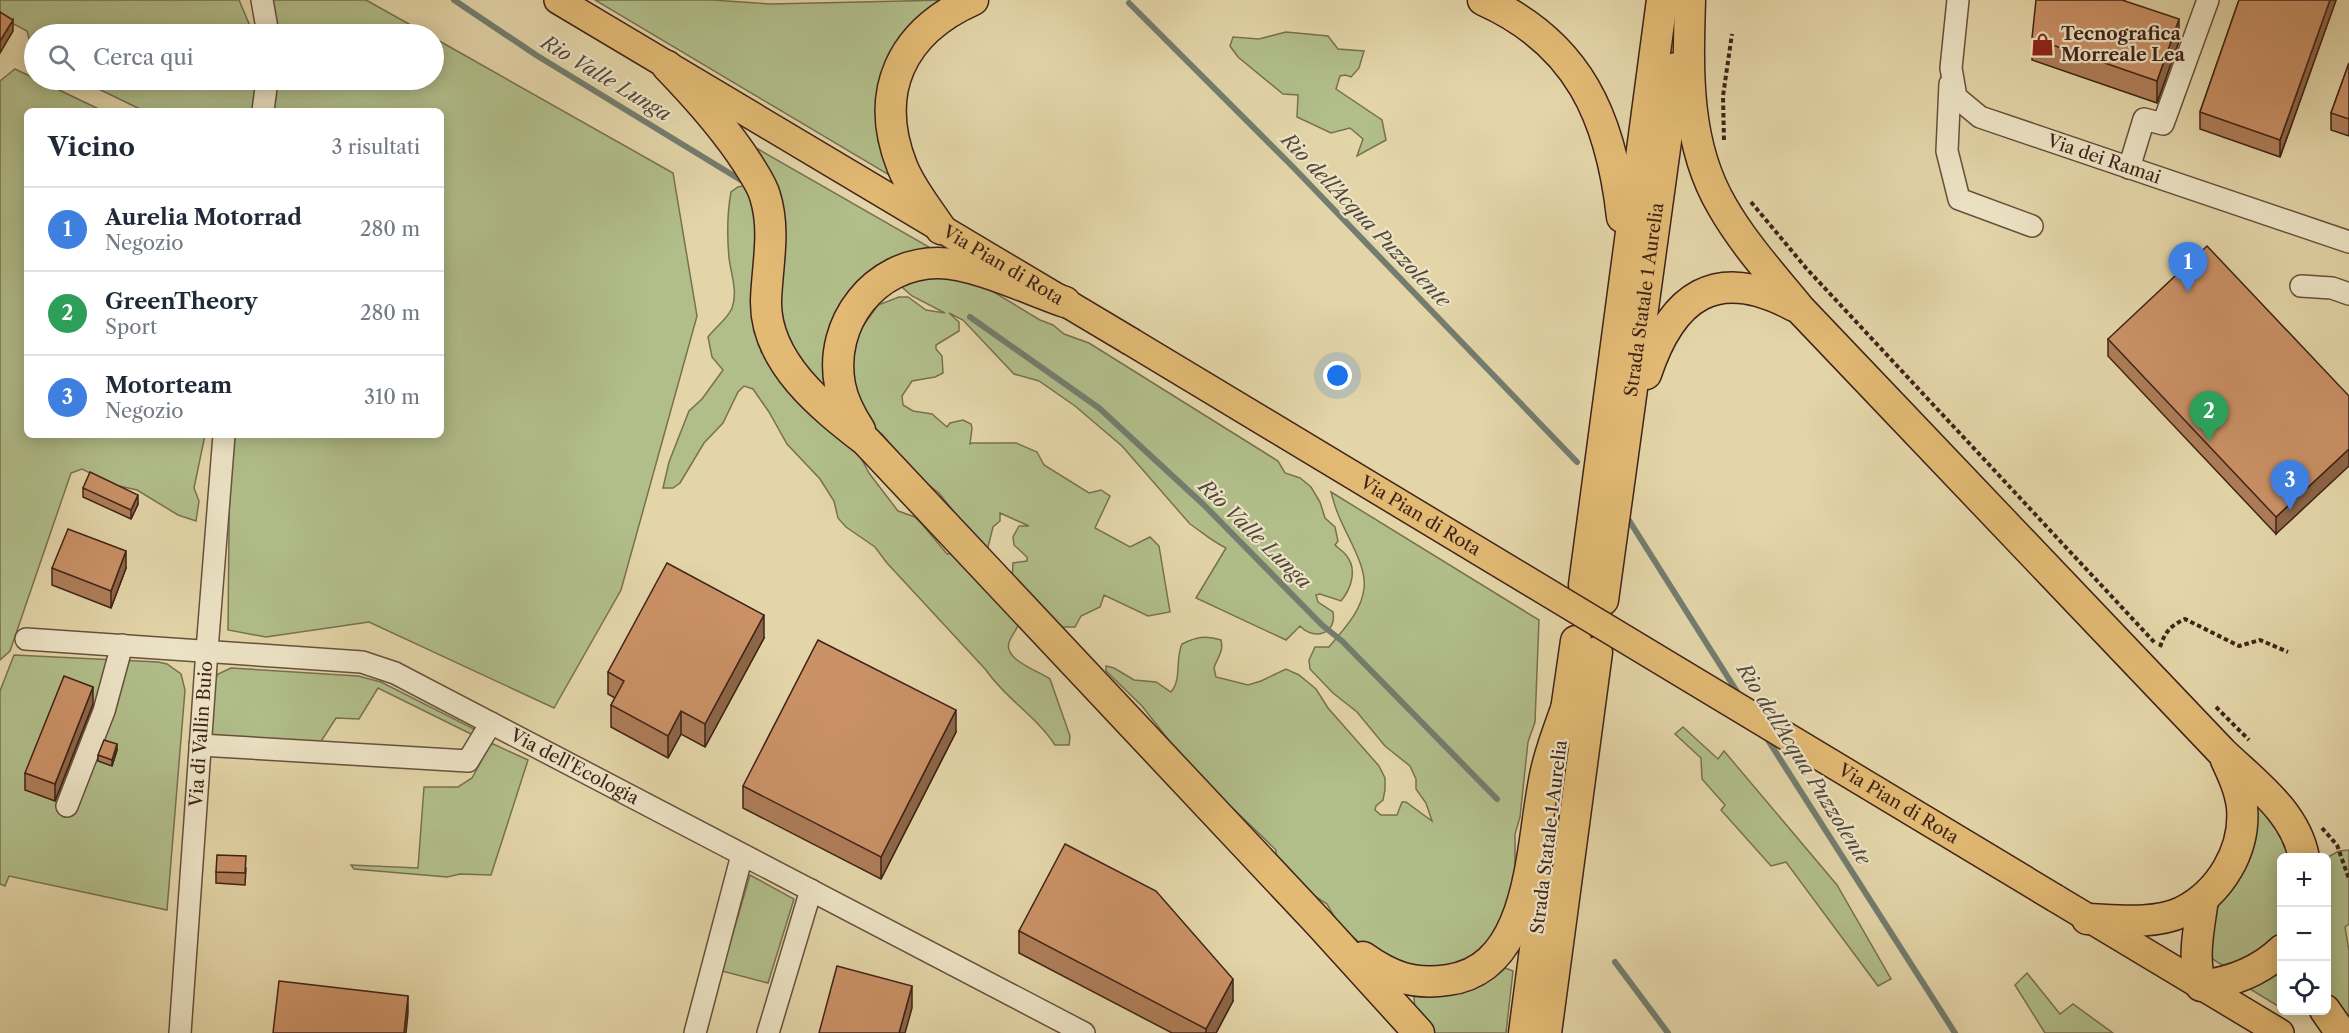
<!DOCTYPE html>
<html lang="it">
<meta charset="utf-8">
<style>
body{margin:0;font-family:"Libre Caslon Text",serif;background:#f2f2f3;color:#1f2937}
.controls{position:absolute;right:18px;bottom:18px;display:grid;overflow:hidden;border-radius:9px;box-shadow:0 3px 15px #0003}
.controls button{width:54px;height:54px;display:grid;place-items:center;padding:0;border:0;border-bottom:2px solid #e0e1e3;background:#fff;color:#1f2937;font:30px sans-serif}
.you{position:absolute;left:1338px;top:376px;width:21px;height:21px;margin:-15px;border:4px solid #fff;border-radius:50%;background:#1a73e8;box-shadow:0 0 0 9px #1a73e833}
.badge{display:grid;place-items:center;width:39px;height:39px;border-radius:50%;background:#2563eb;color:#fff;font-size:20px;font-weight:700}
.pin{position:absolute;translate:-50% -50px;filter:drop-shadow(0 2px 3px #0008)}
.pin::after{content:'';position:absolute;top:32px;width:21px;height:18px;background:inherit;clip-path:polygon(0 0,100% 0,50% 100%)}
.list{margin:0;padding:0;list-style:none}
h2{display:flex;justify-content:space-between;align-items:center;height:78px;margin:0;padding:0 24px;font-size:26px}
h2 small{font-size:20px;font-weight:400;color:#747a83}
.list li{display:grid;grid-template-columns:39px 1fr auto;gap:18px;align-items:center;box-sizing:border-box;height:84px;padding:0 24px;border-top:2px solid #e0e1e3}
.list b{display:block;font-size:22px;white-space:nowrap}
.list p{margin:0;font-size:20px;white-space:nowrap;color:#747a83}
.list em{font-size:20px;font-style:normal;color:#747a83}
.icon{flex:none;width:33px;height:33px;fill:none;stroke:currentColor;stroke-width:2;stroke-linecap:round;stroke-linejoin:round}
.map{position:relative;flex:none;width:2349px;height:1033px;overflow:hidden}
.search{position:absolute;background:#fff;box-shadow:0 3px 15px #0003;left:24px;top:24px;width:420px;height:66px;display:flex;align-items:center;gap:15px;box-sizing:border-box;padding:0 21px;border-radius:33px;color:#747a83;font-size:22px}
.panel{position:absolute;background:#fff;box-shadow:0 3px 15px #0003;left:24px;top:108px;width:420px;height:330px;border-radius:9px}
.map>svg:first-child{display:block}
</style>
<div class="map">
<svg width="2349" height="1033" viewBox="0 0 2349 1033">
<rect width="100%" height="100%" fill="#e3d5a8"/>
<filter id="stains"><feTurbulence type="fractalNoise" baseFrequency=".00333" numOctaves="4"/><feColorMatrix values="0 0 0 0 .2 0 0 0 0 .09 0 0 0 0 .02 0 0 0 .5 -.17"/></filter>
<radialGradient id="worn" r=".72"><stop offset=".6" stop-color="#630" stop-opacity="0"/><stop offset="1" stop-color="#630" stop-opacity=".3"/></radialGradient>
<g fill="#b1be8a" stroke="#787051" stroke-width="1.5">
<path d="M 0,0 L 239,0 L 250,26 L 251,34 L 34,34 L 34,57 L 27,31 L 0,17 Z"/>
<path d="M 268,0 L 366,0 L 427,34 L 277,34 Z"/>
<path d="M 595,0 L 712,0 L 771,4 L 947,0 L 908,37 L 894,172 L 889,175 Z"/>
<path d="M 1286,32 L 1328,36 L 1338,49 L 1364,51 L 1359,68 L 1351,77 L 1345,75 L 1340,76 L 1336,89 L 1382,120 L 1386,140 L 1357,156 L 1363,139 L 1350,128 L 1331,133 L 1297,117 L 1298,95 L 1283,94 L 1238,57 L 1230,46 L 1233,37 L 1259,39 Z"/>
<path d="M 434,38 L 673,173 L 697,316 L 621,590 L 554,708 L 369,622 L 266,637 L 228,630 L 230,435 L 441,435 L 441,111 L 269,111 L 274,80 L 434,80 Z"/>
<path d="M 15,69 L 103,111 L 27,111 L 27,435 L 205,435 L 194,488 L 199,501 L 196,521 L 178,515 L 137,490 L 115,485 L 82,469 L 71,473 L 10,651 L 0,660 L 0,81 Z"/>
<path d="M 80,80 L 257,80 L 252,111 L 144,111 Z"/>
<path d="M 758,149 L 929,247 L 926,255 L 889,266 L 830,396 L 787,348 L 754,150 Z"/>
<path d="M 747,185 L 754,189 L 761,352 L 780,367 L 861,458 L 869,473 L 898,511 L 915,517 L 921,523 L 947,554 L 953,553 L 1020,610 C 1019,630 1018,624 1010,640 C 1000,659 1039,671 1050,679 L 1070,736 L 1069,745 L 1055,745 C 1036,716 1005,698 986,670 L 887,563 L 875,547 L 846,527 L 838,518 L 834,501 L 820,479 L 787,444 L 769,412 L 753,389 L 744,386 L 738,392 L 723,423 L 704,443 L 680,483 L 673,488 L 663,488 L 669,462 L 689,411 L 702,399 L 723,370 L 712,357 L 708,337 C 715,327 727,320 732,308 C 738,292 731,274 729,258 C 727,236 727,214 731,192 L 738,187 Z"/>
<path d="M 921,275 L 972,279 L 1040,320 L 1053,325 L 1064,334 L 1089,343 L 1278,461 L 1285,473 L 1300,478 L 1311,487 L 1320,502 L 1325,518 L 1335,527 L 1338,541 L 1335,545 C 1339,549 1343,551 1346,555 C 1358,569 1351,589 1341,601 L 1320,594 L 1316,595 L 1318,602 L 1333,612 C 1337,634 1314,641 1300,626 L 1286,640 L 1196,598 L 1226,548 C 1211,541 1202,532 1190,524 L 1122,446 L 1075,406 L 1039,381 L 1014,374 L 963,320 L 949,313 L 959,322 L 959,331 L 936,345 L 936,349 L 942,356 L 943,373 L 935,377 L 912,381 L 902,396 L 903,405 L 913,411 L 932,414 L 947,427 L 950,423 L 963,420 L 971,424 L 972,428 L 970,444 L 972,443 L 1016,443 L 1037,452 L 1044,465 L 1089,493 L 1101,490 L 1110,496 L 1095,528 L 1130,547 L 1150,537 L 1159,546 L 1170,612 L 1148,616 L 1104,595 L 1100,607 L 1081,616 L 1075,627 L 1062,627 L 1012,582 L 1013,563 L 1027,561 L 1027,557 L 1014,545 L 1013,537 L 1019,526 L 1029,526 L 1000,513 L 1000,521 L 993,527 L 988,547 L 984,550 L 939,493 L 917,476 L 882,434 L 864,420 L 853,398 L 853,340 L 878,305 L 899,297 L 908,297 L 926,310 L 945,313 L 912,296 L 902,287 Z"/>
<path d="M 1331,492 L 1539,620 L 1535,722 L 1528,742 L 1520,817 L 1515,834 L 1515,871 L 1510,897 L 1497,932 L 1463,965 L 1423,968 L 1372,954 L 1338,923 L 1327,904 L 1307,891 L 1276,859 L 1276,850 L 1189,766 L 1142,706 L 1106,671 L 1106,666 L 1114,668 L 1134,680 L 1156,682 L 1171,692 C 1182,680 1175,658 1182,644 C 1196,637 1206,635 1221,640 C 1224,653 1217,657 1214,668 L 1216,677 L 1248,685 L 1261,681 L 1286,669 L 1299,675 L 1316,689 L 1328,708 L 1379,766 L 1385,778 L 1385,790 L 1383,800 L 1376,806 L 1375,810 L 1381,815 L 1397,815 L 1402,802 L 1406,802 L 1432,821 L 1426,803 L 1416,789 L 1416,779 L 1410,766 L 1385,746 L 1357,712 L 1333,693 L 1310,669 L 1309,660 L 1315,647 L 1329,647 C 1343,630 1362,611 1364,588 C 1367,566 1346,535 1338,514 C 1335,507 1333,499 1331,492 Z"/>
<path d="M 14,655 L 158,662 L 167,664 L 181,674 L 185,690 L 167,910 L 9,876 L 5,886 L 0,884 L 0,691 Z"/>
<path d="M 231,668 L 358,676 L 381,682 L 478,731 L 475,736 L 378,688 L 359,719 L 336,718 L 320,743 L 209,737 L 212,685 L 218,674 Z"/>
<path d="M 1683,727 L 1718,759 L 1724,751 L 1837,885 L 1891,979 L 1878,986 L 1786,862 L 1771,866 L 1721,810 L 1725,805 L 1702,779 L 1701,758 L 1675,734 Z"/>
<path d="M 491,743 L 528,760 L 491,875 L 460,874 L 447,877 L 354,869 L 351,865 L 418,868 L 424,787 L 458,787 L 472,778 Z"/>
<path d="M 2253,791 L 2297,857 L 2282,858 L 2281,933 C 2273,948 2241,969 2223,965 C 2219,964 2213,959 2210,957 L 2212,918 L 2228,887 Z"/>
<path d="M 2349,850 L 2349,924 L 2345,927 L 2349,951 L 2349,1024 L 2327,1001 L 2326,858 L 2339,851 Z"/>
<path d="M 750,875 L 794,899 L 768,983 L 722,971 Z"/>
<path d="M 2281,959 L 2281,1008 L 2242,984 Z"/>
<path d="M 1505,968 L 1513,971 L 1506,1033 L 1431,1033 L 1415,1010 L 1414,997 L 1423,992 L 1473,985 Z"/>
<path d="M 2027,973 L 2060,1014 L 2073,1004 L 2113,1033 L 2045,1033 L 2015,985 Z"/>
</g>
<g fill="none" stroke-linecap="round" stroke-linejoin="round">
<g stroke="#737d6f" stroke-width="6">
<path d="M 454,0 L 536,55 L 744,182"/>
<path d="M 1129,3 L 1292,166 L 1577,462"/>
<path d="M 970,317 L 1099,408 L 1204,505 L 1322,625 L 1342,641 L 1497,799"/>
<path d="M 1625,514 L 1741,698"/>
<path d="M 1766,737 L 1955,1033"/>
<path d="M 1615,962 L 1668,1033"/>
</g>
<defs>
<g id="minor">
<path d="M 262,0 L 268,34"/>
<path id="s1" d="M 1958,0 L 1951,68 L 1956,97 L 1980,117 L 2349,242"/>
<path d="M 1950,84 L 1947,151 L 1959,199 L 2032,226"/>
<path d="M 263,111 L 267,80"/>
<path d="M 2129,168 L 2144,119 L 2163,124 L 2208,0"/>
<path d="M 2301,286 L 2332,288 L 2349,294"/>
<path id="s2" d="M 26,639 L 362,662 L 395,673 L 1084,1033"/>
<path d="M 200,745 L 468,761 L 491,723"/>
<path d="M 67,806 L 104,711 L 122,645"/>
<path id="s3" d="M 180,1033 L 207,650 L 224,435"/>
<path d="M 695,1033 L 742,855"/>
<path d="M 768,1033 L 811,890"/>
</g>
<g id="major">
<path id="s4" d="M 558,0 L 1130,341"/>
<path d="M 2055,898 L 2280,1033"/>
</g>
<g id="highway">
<path d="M 1483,0 C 1579,43 1611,118 1622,217"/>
<path d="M 1690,0 C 1688,70 1685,143 1722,206 C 1743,243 1773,276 1800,309 L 2222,752 C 2253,782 2296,812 2304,858"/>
<path d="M 667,66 C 697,97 725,128 748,164 C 754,174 762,185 765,196 C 776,231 767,266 766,301 C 765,362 822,407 866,441 L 1319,923 L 1419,1033"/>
<path d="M 941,229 C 928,209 911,189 902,166 C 873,92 901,32 973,0"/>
<path d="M 1646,374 C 1672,296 1716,264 1794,306"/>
<path d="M 860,430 C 851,416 843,402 840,385 C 828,323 875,263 938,263 C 974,263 1030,290 1065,302"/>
<path d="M 1584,585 L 1662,0"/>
<path id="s5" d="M 1603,600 L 1676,68"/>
<path d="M 1564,724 L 1576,641"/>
<path d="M 2203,899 C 2199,929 2192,957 2201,986 C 2232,982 2259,972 2282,950"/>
<path d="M 2087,919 C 2116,920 2154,925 2182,912 C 2220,893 2246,850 2242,807 C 2240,790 2233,775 2226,760"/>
<path d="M 1363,957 C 1391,977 1413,985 1448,980 C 1538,968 1530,832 1547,767 C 1552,746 1560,726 1567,706"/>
<path d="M 2325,1010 L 2341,1033"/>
<path d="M 1524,1033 L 1544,881"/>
<path d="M 1546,1033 L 1597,652"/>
</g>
</defs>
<use href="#minor" stroke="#68503c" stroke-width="24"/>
<use href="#major" stroke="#3f2318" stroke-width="30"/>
<use href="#highway" stroke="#3f2318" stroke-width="33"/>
<g stroke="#3f2318" stroke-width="4" stroke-dasharray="4.5 3" stroke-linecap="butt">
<path d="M 1724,140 L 1723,96 L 1732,34"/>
<path d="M 1751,202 L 1806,268 L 2155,643"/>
<path d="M 2160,647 C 2165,632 2170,626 2185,619 L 2239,646 L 2260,640 L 2288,652"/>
<path d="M 2216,707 L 2249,740"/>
<path d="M 2322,828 L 2337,845 L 2349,879"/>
</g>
<use href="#minor" stroke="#ede4c6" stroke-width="21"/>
<use href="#major" stroke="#e2ba74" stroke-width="27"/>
<use href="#highway" stroke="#e2ba74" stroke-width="30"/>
<defs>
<g id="major-bridge">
<path id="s6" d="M 1130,341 L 2055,898"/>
</g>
</defs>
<use href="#major-bridge" stroke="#3f2318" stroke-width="30" stroke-linecap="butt"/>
<use href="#major-bridge" stroke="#e2ba74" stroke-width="27"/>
</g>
<g fill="#ae7d58" stroke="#3f2318" stroke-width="1.5">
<path d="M 2239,0 L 2336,0 L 2280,157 L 2200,129 L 2200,112 Z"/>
<path d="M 2125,1 L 2179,41 L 2157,103 L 2032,60 L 2032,38 Z"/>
<path d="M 2349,63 L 2349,136 L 2331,130 L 2331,113 Z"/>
<path d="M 2108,339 L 2349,396 L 2276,534 L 2108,356 Z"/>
<path d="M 83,488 L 138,504 L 131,519 L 83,497 Z"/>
<path d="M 52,568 L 126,568 L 111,608 L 52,585 Z"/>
<path d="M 764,638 L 705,747 L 681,734 L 668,758 L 611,727 L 611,705 L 615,698 L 608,694 L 608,672 Z"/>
<path d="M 93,704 L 55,801 L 25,790 L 25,773 Z"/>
<path d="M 956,732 L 881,879 L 743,808 L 743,786 Z"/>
<path d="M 117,750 L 112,766 L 98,761 L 98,755 Z"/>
<path d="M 246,868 L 245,885 L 216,883 L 216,872 Z"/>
<path d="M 1019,931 L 1233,1001 L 1216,1033 L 1172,1033 L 1019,953 Z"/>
</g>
<g fill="#8d6647" stroke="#3f2318" stroke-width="1.5">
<path d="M 2330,0 L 2336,0 L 2280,157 L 2280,140 Z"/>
<path d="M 2179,19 L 2179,41 L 2157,103 L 2157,81 Z"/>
<path d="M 13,20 L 13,31 L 0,53 L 0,41 Z"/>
<path d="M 2349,449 L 2349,466 L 2276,534 L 2276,517 Z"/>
<path d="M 138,495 L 138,504 L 131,519 L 131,510 Z"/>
<path d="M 126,551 L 126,568 L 111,608 L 111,591 Z"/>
<path d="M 764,615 L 764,638 L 705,747 L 705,724 Z"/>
<path d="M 93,687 L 93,704 L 55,801 L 55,784 Z"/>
<path d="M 956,710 L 956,732 L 881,879 L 881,857 Z"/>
<path d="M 681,711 L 681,734 L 668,758 L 668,736 Z"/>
<path d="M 117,744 L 117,750 L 112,766 L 112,760 Z"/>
<path d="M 1233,979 L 1233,1001 L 1216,1033 L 1206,1033 L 1206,1029 Z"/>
<path d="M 912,986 L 912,1008 L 905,1033 L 899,1033 Z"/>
<path d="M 408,996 L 408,1013 L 406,1033 L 404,1033 Z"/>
</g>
<g fill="#ca9166" stroke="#3f2318" stroke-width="1.5">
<path d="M 2036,0 L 2122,0 L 2179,19 L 2157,81 L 2032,38 Z"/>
<path d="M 2239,0 L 2330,0 L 2280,140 L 2200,112 Z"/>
<path d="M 0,12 L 13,20 L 0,41 Z"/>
<path d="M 2349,63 L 2349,119 L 2331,113 Z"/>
<path d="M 2207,246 L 2349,396 L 2349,449 L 2276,517 L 2108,339 Z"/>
<path d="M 90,472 L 138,495 L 131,510 L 83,488 Z"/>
<path d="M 68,529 L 126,551 L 111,591 L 52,568 Z"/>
<path d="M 667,563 L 764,615 L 705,724 L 681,711 L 668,736 L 611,705 L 624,681 L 608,672 Z"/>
<path d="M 818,640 L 956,710 L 881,857 L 743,786 Z"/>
<path d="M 64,676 L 93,687 L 55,784 L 25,773 Z"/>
<path d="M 104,740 L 117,744 L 112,760 L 98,755 Z"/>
<path d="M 1065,844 L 1156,891 L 1233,979 L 1206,1029 L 1019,931 Z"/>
<path d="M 217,855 L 246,856 L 245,873 L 216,872 Z"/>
<path d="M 837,966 L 912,986 L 899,1033 L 819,1033 Z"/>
<path d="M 279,981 L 408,996 L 404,1033 L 273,1033 Z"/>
</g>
<defs>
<symbol id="shop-bare" viewBox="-9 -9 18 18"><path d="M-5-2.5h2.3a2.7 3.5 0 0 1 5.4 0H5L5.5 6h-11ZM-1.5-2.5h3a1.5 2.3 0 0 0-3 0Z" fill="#8f2418" stroke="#ede4c6" stroke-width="2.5" paint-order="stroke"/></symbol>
</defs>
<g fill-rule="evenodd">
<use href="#shop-bare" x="2026" y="28" width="33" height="33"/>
</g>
<g text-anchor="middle" stroke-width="4.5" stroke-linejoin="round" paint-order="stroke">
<g font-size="18" font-weight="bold" fill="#3f2318" stroke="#ede4c6" text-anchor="start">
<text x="2061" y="40">Tecnografica<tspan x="2061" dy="21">Morreale Lea</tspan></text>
</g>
<g font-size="18" fill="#3f2318" stroke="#ede4c6">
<text dy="6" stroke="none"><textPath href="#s1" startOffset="260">Via dei Ramai</textPath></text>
<text dy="6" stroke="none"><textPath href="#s4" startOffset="518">Via Pian di Rota</textPath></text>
<text dy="6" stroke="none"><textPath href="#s5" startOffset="303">Strada Statale 1 Aurelia</textPath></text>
<text dy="6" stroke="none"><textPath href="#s6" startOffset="339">Via Pian di Rota</textPath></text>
<text dy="6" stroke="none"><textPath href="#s3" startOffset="300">Via di Vallin Buio</textPath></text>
<text dy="6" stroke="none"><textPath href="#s2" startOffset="574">Via dell'Ecologia</textPath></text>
<text dy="6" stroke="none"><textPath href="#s6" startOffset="897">Via Pian di Rota</textPath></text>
<text transform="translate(1549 837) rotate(-83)" y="6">Strada Statale 1 Aurelia</text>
</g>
<g font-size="20" font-style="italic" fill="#54483c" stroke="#ede4c6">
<text transform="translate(606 78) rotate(31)" y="7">Rio Valle Lunga</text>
<text transform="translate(1366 220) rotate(46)" y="7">Rio dell'Acqua Puzzolente</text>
<text transform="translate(1255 534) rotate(44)" y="7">Rio Valle Lunga</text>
<text transform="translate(1804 764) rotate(58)" y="7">Rio dell'Acqua Puzzolente</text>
</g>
</g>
<rect width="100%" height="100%" filter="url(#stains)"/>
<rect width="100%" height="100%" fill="url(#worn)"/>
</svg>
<div class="controls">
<button>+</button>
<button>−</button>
<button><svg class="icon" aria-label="locate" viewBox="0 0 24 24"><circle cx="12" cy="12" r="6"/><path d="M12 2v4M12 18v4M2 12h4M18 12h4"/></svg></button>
</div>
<div class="you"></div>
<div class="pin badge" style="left:2188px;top:292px;background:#3f7fe0">1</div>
<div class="pin badge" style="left:2209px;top:441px;background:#2e9e5b">2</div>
<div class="pin badge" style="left:2290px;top:510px;background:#3f7fe0">3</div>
<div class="search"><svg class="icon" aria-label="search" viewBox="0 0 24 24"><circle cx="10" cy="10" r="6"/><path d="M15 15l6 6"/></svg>Cerca qui</div>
<section class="panel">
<h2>Vicino<small>3 risultati</small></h2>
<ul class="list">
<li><span class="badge" style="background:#3f7fe0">1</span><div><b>Aurelia Motorrad</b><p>Negozio</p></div><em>280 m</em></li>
<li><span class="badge" style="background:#2e9e5b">2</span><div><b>GreenTheory</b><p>Sport</p></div><em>280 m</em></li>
<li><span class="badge" style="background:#3f7fe0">3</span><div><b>Motorteam</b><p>Negozio</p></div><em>310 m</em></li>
</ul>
</section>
</div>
